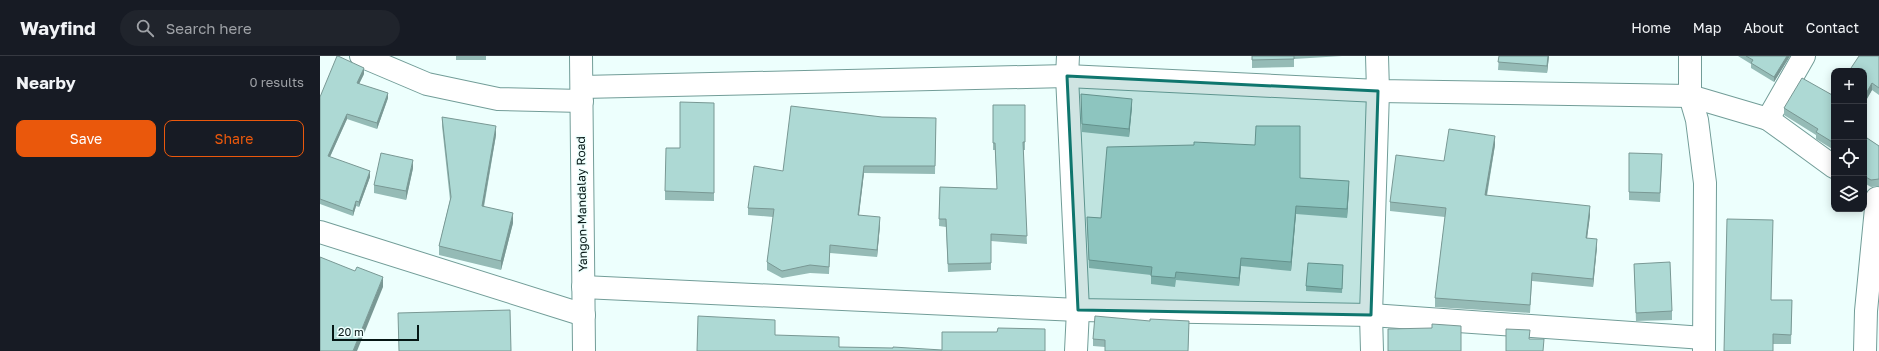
<!DOCTYPE html>
<meta charset="utf-8">
<style>
body{margin:0;font-family:"Golos Text",sans-serif;background:#20242c;color:#f1f3f6}
.controls{position:absolute;right:12px;top:12px;display:grid;overflow:hidden;border-radius:8px;box-shadow:0 2px 10px #0003}
.controls button{width:36px;height:36px;display:grid;place-items:center;padding:0;border:0;border-bottom:1px solid #363941;background:#171b24;color:#f1f3f6;font:20px sans-serif}
.scale{position:absolute;left:12px;bottom:10px;width:87px;box-sizing:border-box;padding-left:4px;border:2px solid #051614;border-top:0;font-size:11px;line-height:14px;white-space:nowrap;color:#051614;-webkit-text-stroke:3px #edfffd;paint-order:stroke}
.list{margin:0;padding:0;list-style:none}
h2{display:flex;justify-content:space-between;align-items:center;height:52px;margin:0;padding:0 16px;font-size:17px}
h2 small{font-size:13px;font-weight:400;color:#9ea1a6}
.actions{display:flex;gap:8px;padding:12px 16px}
.actions a{flex:1;padding:9px 0;border:1px solid #ea580c;border-radius:8px;text-align:center;font-size:14px;color:#ea580c}
.actions .main{background:#ea580c;color:#fff}
.icon{flex:none;width:22px;height:22px;fill:none;stroke:currentColor;stroke-width:2;stroke-linecap:round;stroke-linejoin:round}
.map{position:relative;flex:none;width:1559px;height:295px;overflow:hidden}
header{display:flex;align-items:center;gap:24px;box-sizing:border-box;height:56px;padding:0 20px;background:#171b24;border-bottom:1px solid #363941}
header strong{font-size:19px}
nav{display:flex;gap:22px;margin-inline-start:auto;font-size:14px}
.search{width:280px;height:36px;background:#20242c;display:flex;align-items:center;gap:10px;box-sizing:border-box;padding:0 14px;border-radius:22px;color:#9ea1a6;font-size:15px}
main{display:flex}
aside{flex:1;background:#171b24}
.map>svg:first-child{display:block}
</style>
<header>
<strong>Wayfind</strong>
<div class="search"><svg class="icon" aria-label="search" viewBox="0 0 24 24"><circle cx="10" cy="10" r="6"/><path d="M15 15l6 6"/></svg>Search here</div>
<nav><a>Home</a><a>Map</a><a>About</a><a>Contact</a></nav>
</header>
<main>
<aside>
<h2>Nearby<small>0 results</small></h2>
<ul class="list">
</ul>
<div class="actions"><a class="main">Save</a><a>Share</a></div>
</aside>
<div class="map">
<svg width="1559" height="295" viewBox="0 0 1559 295">
<rect width="100%" height="100%" fill="#edfffd"/>
<g fill="none" stroke-linecap="round" stroke-linejoin="round">
<defs>
<g id="minor">
<path d="M 41,0 L 107,28 L 178,43 L 262,45"/>
<path d="M 748,0 L 747,20 L 758,254 L 756,295"/>
<path d="M 1370,0 L 1370,40 L 1377,64 L 1385,127 L 1384,295"/>
<path d="M 262,31 L 747,20 L 1058,35 L 1370,40 L 1448,63 L 1484,0"/>
<path d="M 1448,63 L 1514,111"/>
<path d="M 0,176 L 264,259"/>
<path d="M 263,231 L 758,254 L 1051,259 L 1384,282"/>
<path d="M 1052,295 L 1051,259 L 1058,35 L 1057,0"/>
<path d="M 1545,295 L 1546,255 L 1557,142"/>
</g>
<path id="trunk" d="M 261,0 L 264,295"/>
</defs>
<use href="#minor" stroke="#729d98" stroke-width="24"/>
<use href="#trunk" stroke="#729d98" stroke-width="24"/>
<use href="#minor" stroke="#fff" stroke-width="22"/>
<use href="#trunk" stroke="#fff" stroke-width="22"/>
</g>
<g fill="#95bbb6">
<rect x="136" y="0" width="30" height="4"/>
<path d="M 873,0 L 1022,0 L 974,3 L 974,11 L 932,12 L 932,0 Z"/>
<path d="M 1179,0 L 1229,0 L 1227,17 L 1178,14 Z"/>
<path d="M 1418,0 L 1470,0 L 1454,26 L 1431,12 L 1431,8 Z"/>
<path d="M 1559,0 L 1559,39 L 1552,34 L 1544,48 L 1544,15 Z"/>
<path d="M 44,18 L 39,28 L 68,42 L 57,73 L 27,63 L 10,101 L 50,121 L 39,151 L 36,150 L 33,160 L 0,148 L 0,41 Z"/>
<path d="M 761,38 L 812,51 L 809,81 L 762,76 Z"/>
<path d="M 1514,40 L 1514,94 L 1496,83 L 1496,79 L 1464,59 L 1464,52 Z"/>
<path d="M 394,47 L 394,145 L 345,144 L 345,135 L 360,92 Z"/>
<path d="M 673,49 L 705,49 L 705,94 L 703,94 L 707,188 L 671,185 L 671,214 L 628,216 L 626,171 L 619,170 L 620,131 L 677,133 L 675,94 L 673,94 Z"/>
<path d="M 122,61 L 176,79 L 164,151 L 193,167 L 181,214 L 119,199 L 119,190 L 130,144 L 122,70 Z"/>
<path d="M 562,61 L 616,62 L 615,118 L 544,117 L 539,159 L 560,169 L 557,201 L 510,197 L 509,218 L 490,217 L 462,222 L 447,214 L 447,206 L 453,161 L 428,159 L 428,152 L 463,115 Z"/>
<path d="M 1544,80 L 1559,90 L 1559,130 L 1551,131 L 1544,127 Z"/>
<path d="M 1175,89 L 1167,140 L 1270,159 L 1267,182 L 1277,191 L 1273,231 L 1212,225 L 1210,257 L 1115,251 L 1115,242 L 1125,161 L 1070,155 L 1070,146 L 1124,105 Z"/>
<path d="M 1309,97 L 1342,106 L 1340,146 L 1309,144 Z"/>
<path d="M 93,112 L 86,144 L 54,137 L 54,129 Z"/>
<path d="M 980,122 L 1029,133 L 1027,162 L 976,158 L 971,215 L 921,210 L 919,230 L 856,224 L 855,231 L 831,228 L 831,219 L 769,212 L 767,161 L 781,162 Z"/>
<path d="M 1314,208 L 1352,255 L 1352,264 L 1316,265 Z"/>
<path d="M 1023,214 L 1022,237 L 986,235 L 986,230 Z"/>
<path d="M 1451,244 L 1472,244 L 1471,288 L 1453,288 Z"/>
<path d="M 869,272 L 868,295 L 785,295 L 785,291 L 773,290 L 773,283 Z"/>
</g>
<g fill="#799894">
<path d="M 1228,0 L 1229,0 L 1227,17 L 1227,10 Z"/>
<path d="M 1467,0 L 1470,0 L 1454,26 L 1454,21 Z"/>
<path d="M 44,12 L 44,18 L 37,32 L 37,27 Z"/>
<path d="M 1552,27 L 1552,34 L 1544,48 L 1544,41 Z"/>
<path d="M 68,37 L 68,42 L 57,73 L 57,67 Z"/>
<path d="M 812,43 L 812,51 L 809,81 L 809,73 Z"/>
<path d="M 27,58 L 27,63 L 8,105 L 8,100 Z"/>
<path d="M 176,70 L 176,79 L 162,159 L 162,150 Z"/>
<path d="M 1175,80 L 1175,89 L 1165,148 L 1165,139 Z"/>
<path d="M 93,104 L 93,112 L 86,144 L 86,135 Z"/>
<path d="M 544,110 L 544,117 L 538,166 L 538,159 Z"/>
<path d="M 50,115 L 50,121 L 39,151 L 39,146 Z"/>
<path d="M 1029,125 L 1029,133 L 1027,162 L 1027,153 Z"/>
<path d="M 36,145 L 36,150 L 33,160 L 33,155 Z"/>
<path d="M 976,150 L 976,158 L 971,215 L 971,206 Z"/>
<path d="M 1270,150 L 1270,159 L 1266,190 L 1266,182 Z"/>
<path d="M 193,157 L 193,167 L 181,214 L 181,205 Z"/>
<path d="M 560,161 L 560,169 L 557,201 L 557,194 Z"/>
<path d="M 1277,183 L 1277,191 L 1273,231 L 1273,223 Z"/>
<path d="M 921,202 L 921,210 L 919,230 L 919,222 Z"/>
<path d="M 63,221 L 63,231 L 37,295 L 33,295 Z"/>
</g>
<g fill="#add9d4" stroke="#799894">
<path d="M 17,0 L 18,0 L 44,12 L 37,27 L 68,37 L 57,67 L 27,58 L 8,100 L 50,115 L 39,146 L 36,145 L 33,155 L 0,143 L 0,41 Z"/>
<path d="M 932,0 L 974,0 L 974,3 L 932,4 Z"/>
<path d="M 1179,0 L 1228,0 L 1227,10 L 1178,6 Z"/>
<path d="M 1426,0 L 1467,0 L 1454,21 L 1431,7 L 1433,4 Z"/>
<path d="M 1539,0 L 1559,0 L 1559,32 L 1552,27 L 1544,41 L 1544,15 L 1529,15 Z"/>
<path d="M 1482,22 L 1514,40 L 1514,87 L 1496,76 L 1498,73 L 1464,52 Z"/>
<path d="M 761,38 L 812,43 L 809,73 L 762,68 Z"/>
<path d="M 360,46 L 394,47 L 394,137 L 345,135 L 346,92 L 360,92 Z"/>
<path d="M 673,49 L 705,49 L 705,86 L 703,86 L 707,180 L 671,178 L 671,207 L 628,208 L 626,163 L 619,163 L 620,131 L 677,133 L 675,87 L 673,87 Z"/>
<path d="M 471,50 L 562,61 L 616,62 L 615,110 L 544,110 L 538,159 L 560,161 L 557,194 L 510,189 L 509,211 L 490,209 L 462,215 L 447,206 L 454,153 L 428,152 L 434,110 L 463,115 Z"/>
<path d="M 122,61 L 176,70 L 162,150 L 193,157 L 181,205 L 119,190 L 131,141 Z"/>
<path d="M 936,70 L 980,70 L 980,122 L 1029,125 L 1027,153 L 976,150 L 971,206 L 921,202 L 919,222 L 856,216 L 855,222 L 831,220 L 832,211 L 769,204 L 767,161 L 781,162 L 787,91 L 874,89 L 874,86 L 935,89 Z"/>
<path d="M 1129,73 L 1175,80 L 1165,139 L 1270,150 L 1266,182 L 1277,183 L 1273,223 L 1212,217 L 1210,249 L 1115,242 L 1126,152 L 1070,146 L 1076,99 L 1124,105 Z"/>
<path d="M 1544,80 L 1559,90 L 1559,123 L 1551,124 L 1544,120 Z"/>
<path d="M 61,97 L 93,104 L 86,135 L 54,129 Z"/>
<path d="M 1309,97 L 1342,98 L 1340,137 L 1309,136 Z"/>
<path d="M 1407,163 L 1453,164 L 1451,244 L 1472,244 L 1471,279 L 1453,278 L 1453,295 L 1404,295 Z"/>
<path d="M 0,201 L 35,215 L 37,211 L 63,221 L 33,295 L 0,295 Z"/>
<path d="M 1350,206 L 1352,255 L 1316,257 L 1314,208 Z"/>
<path d="M 988,207 L 1023,209 L 1022,233 L 986,230 Z"/>
<path d="M 190,254 L 191,295 L 79,295 L 78,257 Z"/>
<path d="M 378,260 L 455,264 L 455,279 L 519,281 L 519,291 L 573,292 L 573,291 L 622,294 L 622,276 L 677,276 L 678,272 L 725,273 L 725,295 L 377,295 Z"/>
<path d="M 775,260 L 830,265 L 830,263 L 869,265 L 868,295 L 785,295 L 785,284 L 773,283 Z"/>
<path d="M 1112,268 L 1141,270 L 1141,295 L 1068,295 L 1068,273 L 1112,272 Z"/>
<path d="M 1186,273 L 1210,274 L 1209,283 L 1224,283 L 1223,295 L 1186,295 Z"/>
</g>
<path fill="#0f766e" fill-opacity="0.2" stroke="#0f766e" stroke-width="3" stroke-linejoin="round" d="M 747,20 L 1058,35 L 1051,259 L 758,254 Z"/>
<g text-anchor="middle" stroke-width="3" stroke-linejoin="round" paint-order="stroke">
<g font-size="12" fill="#051614" stroke="#edfffd">
<text transform="translate(262 148) rotate(-91)" y="4">Yangon-Mandalay Road</text>
</g>
</g>
</svg>
<div class="controls">
<button>+</button>
<button>−</button>
<button><svg class="icon" aria-label="locate" viewBox="0 0 24 24"><circle cx="12" cy="12" r="6"/><path d="M12 2v4M12 18v4M2 12h4M18 12h4"/></svg></button>
<button><svg class="icon" aria-label="layers" viewBox="0 0 24 24"><path d="M12 4l9 5-9 5-9-5zM3 14l9 5 9-5"/></svg></button>
</div>
<div class="scale">20 m</div>
</div>
</main>
